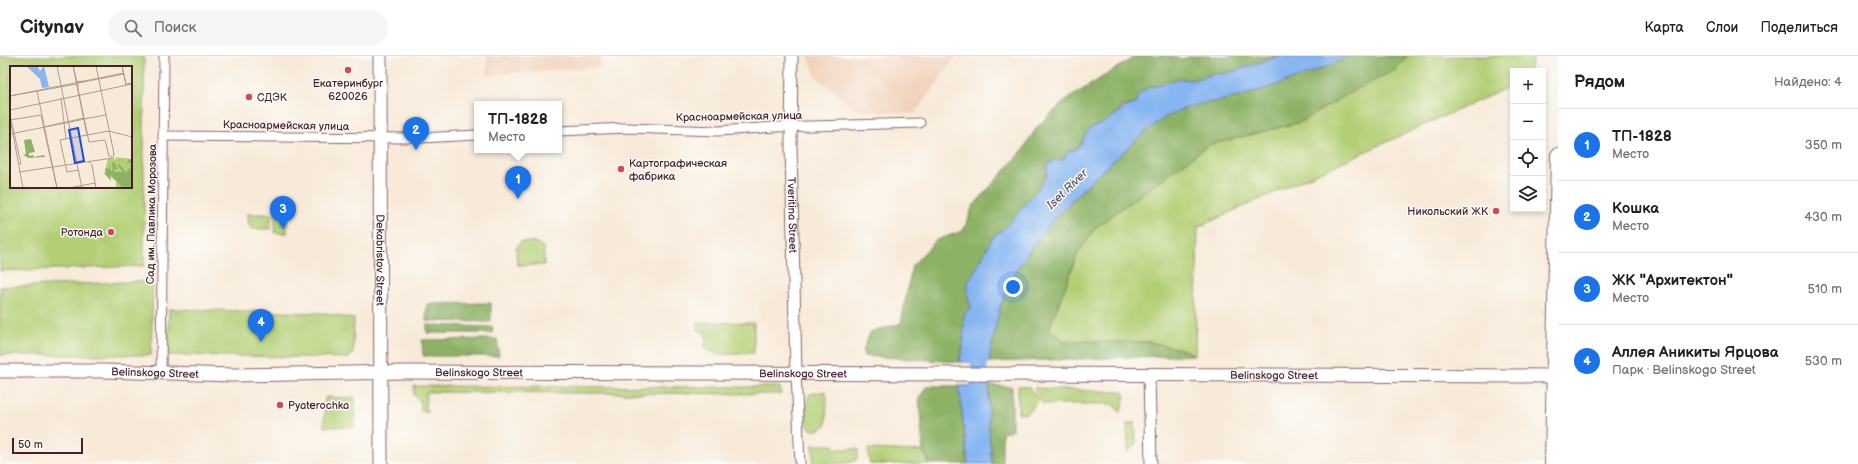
<!DOCTYPE html>
<html lang="ru">
<meta charset="utf-8">
<style>
body{margin:0;font-family:"Balsamiq Sans",sans-serif;background:#f6f6f6;color:#202124}
.controls{position:absolute;right:12px;top:12px;display:grid;overflow:hidden;border-radius:0px;box-shadow:0 2px 6px #0003}
.controls button{width:36px;height:36px;display:grid;place-items:center;padding:0;border:0;border-bottom:1px solid #e0e0e0;background:#fff;color:#202124;font:20px sans-serif}
.scale{position:absolute;left:12px;bottom:10px;width:71px;box-sizing:border-box;padding-left:4px;border:2px solid #4a1f2b;border-top:0;font-size:11px;line-height:14px;white-space:nowrap;color:#4a1f2b;-webkit-text-stroke:3px #fdfcf7;paint-order:stroke}
.you{position:absolute;left:1013px;top:231px;width:14px;height:14px;margin:-10px;border:3px solid #fff;border-radius:50%;background:#1a73e8;box-shadow:0 0 0 6px #1a73e833}
.badge{display:grid;place-items:center;width:26px;height:26px;border-radius:50%;background:#1a73e8;color:#fff;font-size:13px;font-weight:700}
.pin{position:absolute;translate:-50% -33px;filter:drop-shadow(0 1px 2px #0008)}
.pin::after{content:'';position:absolute;top:21px;width:14px;height:12px;background:inherit;clip-path:polygon(0 0,100% 0,50% 100%)}
.popup{position:absolute;left:474px;top:45px;width:88px;height:52px;box-sizing:border-box;display:grid;place-content:center;border-radius:0px;background:#fff;filter:drop-shadow(0 1px 3px #0005);font-size:13px;white-space:nowrap;color:#757577}
.popup b{font-size:15px;color:#202124}
.popup::after{content:'';position:absolute;left:50%;top:100%;margin-left:-8px;border:8px solid transparent;border-top-color:#fff}
.list{margin:0;padding:0;list-style:none}
h2{display:flex;justify-content:space-between;align-items:center;height:52px;margin:0;padding:0 16px;font-size:17px}
h2 small{font-size:13px;font-weight:400;color:#757577}
.list li{display:grid;grid-template-columns:26px 1fr auto;gap:12px;align-items:center;box-sizing:border-box;height:72px;padding:0 16px;border-top:1px solid #e0e0e0}
.list b{display:block;font-size:15px;white-space:nowrap}
.list p{margin:0;font-size:13px;white-space:nowrap;color:#757577}
.list em{font-size:13px;font-style:normal;color:#757577}
.icon{flex:none;width:22px;height:22px;fill:none;stroke:currentColor;stroke-width:2;stroke-linecap:round;stroke-linejoin:round}
.map{position:relative;flex:none;width:1558px;height:408px;overflow:hidden}
header{display:flex;align-items:center;gap:24px;box-sizing:border-box;height:56px;padding:0 20px;background:#fff;border-bottom:1px solid #e0e0e0}
header strong{font-size:19px}
nav{display:flex;gap:22px;margin-inline-start:auto;font-size:14px}
.search{width:280px;height:36px;background:#f6f6f6;display:flex;align-items:center;gap:10px;box-sizing:border-box;padding:0 14px;border-radius:22px;color:#757577;font-size:15px}
main{display:flex}
aside{flex:1;background:#fff}
.map>svg:first-child{display:block}
</style>
<header>
<strong>Citynav</strong>
<div class="search"><svg class="icon" aria-label="search" viewBox="0 0 24 24"><circle cx="10" cy="10" r="6"/><path d="M15 15l6 6"/></svg>Поиск</div>
<nav><a>Карта</a><a>Слои</a><a>Поделиться</a></nav>
</header>
<main>
<div class="map">
<svg width="1558" height="408" viewBox="0 0 1558 408">
<rect width="100%" height="100%" fill="#fdfcf7"/>
<filter id="ink" filterUnits="userSpaceOnUse"><feTurbulence type="fractalNoise" baseFrequency=".025" numOctaves="2"/><feDisplacementMap in="SourceGraphic" scale="8" xChannelSelector="R" yChannelSelector="G"/><feConvolveMatrix kernelMatrix="1 2 1 2 8 2 1 2 1" color-interpolation-filters="sRGB"/></filter>
<filter id="wash" filterUnits="userSpaceOnUse"><feTurbulence type="fractalNoise" baseFrequency=".012" numOctaves="4" result="noise"/><feDisplacementMap in="SourceGraphic" scale="16" xChannelSelector="R" yChannelSelector="G"/><feGaussianBlur stdDeviation="0.9" result="paint"/><feColorMatrix in="noise" values="0 0 0 0 0 0 0 0 0 0 0 0 0 0 0 0 0 1.4 0 .05"/><feComposite in="paint" operator="in"/></filter>
<g filter="url(#wash)">
<rect width="100%" height="100%" fill="#f8ead9"/>
<g fill="#f2d4be">
<path d="M 487,0 L 600,0 L 600,11 L 487,19 Z"/>
<path d="M 808,0 L 956,0 L 915,58 L 855,54 L 816,21 Z"/>
</g>
<g fill="#b2cf75" stroke="#7e7750" fill-rule="evenodd">
<path d="M 0,0 L 144,0 L 144,210 L 0,215 ZM 11,11 L 131,11 L 131,131 L 11,131 Z"/>
<path d="M 1407,0 L 1534,0 L 1529,15 L 1513,15 L 1513,29 L 1198,171 L 1195,299 L 1181,293 L 1150,286 L 1064,285 L 1049,273 L 1078,197 L 1096,171 L 1209,89 L 1301,66 L 1350,36 L 1395,14 Z"/>
<rect x="275" y="153" width="12" height="24"/>
<path d="M 248,158 L 271,158 L 271,173 L 253,173 L 248,169 Z"/>
<path d="M 520,186 C 530,186 537,185 544,192 L 544,209 L 517,209 L 516,192 Z"/>
<path d="M 153,225 L 151,299 L 0,299 L 0,231 Z"/>
<path d="M 169,253 L 325,257 L 354,263 L 353,297 L 349,302 L 168,299 Z"/>
<path d="M 698,266 L 754,267 L 754,297 L 718,299 L 705,293 L 706,277 L 698,274 Z"/>
<path d="M 414,330 L 780,331 L 781,338 L 427,336 L 425,352 L 428,355 L 421,355 L 421,346 L 414,339 Z"/>
<path d="M 1018,330 L 1029,331 L 1038,343 L 1038,346 L 1026,358 L 1018,357 Z"/>
<path d="M 1034,332 L 1123,336 L 1125,338 L 1122,353 L 1120,356 L 1112,348 L 1043,348 Z"/>
<path d="M 825,335 L 827,342 L 826,369 L 819,374 L 813,374 C 811,373 809,372 808,370 C 804,364 806,343 810,338 Z"/>
<path d="M 325,341 L 355,342 L 354,371 L 324,371 Z"/>
<path d="M 1135,366 L 1136,388 L 1128,396 L 1127,368 Z"/>
<path d="M 813,389 L 834,389 L 834,393 L 858,393 C 858,397 858,403 855,405 C 846,408 823,408 813,408 Z"/>
<path d="M 868,393 L 923,395 L 930,408 L 870,408 Z"/>
</g>
<g fill="#8db266" stroke="#6c6848">
<path d="M 1136,0 L 1169,0 L 1180,3 L 1194,0 L 1279,0 L 1228,17 L 1213,18 L 1193,24 L 1178,23 L 1135,48 L 1123,51 L 1107,65 L 1092,72 L 1085,79 L 1082,87 L 1077,93 L 1068,95 L 1063,104 L 1054,104 L 1041,129 L 1008,169 L 993,181 L 981,203 L 968,226 L 968,243 L 971,251 L 959,306 L 864,300 L 863,295 L 870,277 L 901,267 L 912,210 L 936,184 L 963,175 L 973,150 L 1023,94 L 1037,71 L 1066,44 Z"/>
<path d="M 1350,0 L 1407,0 L 1395,14 L 1350,37 L 1301,66 L 1209,89 L 1096,171 L 1078,197 L 1049,273 L 1064,285 L 1150,286 L 1181,293 L 1195,299 L 989,306 C 993,284 996,261 1004,241 C 1028,184 1073,141 1118,101 C 1138,82 1156,63 1183,53 C 1199,47 1216,46 1233,42 C 1273,31 1312,18 1350,0 Z"/>
<path d="M 491,247 L 491,266 L 426,265 L 427,248 Z"/>
<path d="M 427,269 L 493,271 L 492,277 L 427,277 Z"/>
<path d="M 497,283 L 499,300 L 423,300 L 422,284 Z"/>
<path d="M 989,329 L 1012,331 L 1012,375 L 1002,377 L 1002,408 L 992,408 L 988,363 Z"/>
<path d="M 927,330 L 959,330 L 968,408 L 930,408 L 923,395 L 919,342 Z"/>
</g>
<g fill="#86b5f1" stroke="#686a8e">
<path d="M 1279,0 L 1350,0 C 1312,18 1273,31 1233,42 C 1216,46 1199,47 1183,53 C 1158,62 1142,79 1122,97 C 1076,138 1028,182 1004,241 C 996,261 993,284 989,306 L 959,306 L 963,291 L 964,259 L 971,251 L 968,243 L 968,226 L 981,203 L 993,181 L 1008,169 L 1041,129 L 1047,120 L 1047,109 L 1054,104 L 1063,104 L 1068,95 L 1077,93 C 1083,86 1084,78 1091,72 C 1096,69 1103,68 1108,64 C 1120,56 1120,52 1135,48 L 1138,39 L 1148,32 L 1178,23 L 1193,24 L 1213,18 L 1228,17 Z"/>
<path d="M 989,329 L 988,363 L 992,408 L 968,408 L 959,330 Z"/>
</g>
<g fill="none" stroke-linecap="round" stroke-linejoin="round">
<path stroke="#86b5f1" stroke-width="17" d="M 979,352 L 979,300 L 982,283"/>
</g>
</g>
<g filter="url(#ink)">
<g fill="none" stroke-linecap="round" stroke-linejoin="round">
<defs>
<g id="minor">
<path d="M 559,75 L 626,72 L 718,75 L 775,71 L 920,67"/>
<path d="M 163,80 L 408,82"/>
<path d="M 421,82 L 477,79"/>
<path d="M 161,317 L 164,0"/>
<path d="M 796,317 L 800,408"/>
</g>
<g id="tertiary">
<path id="s1" d="M 792,0 L 791,90 L 796,317"/>
<path d="M 1149,318 L 1151,408"/>
</g>
<g id="secondary">
<path id="s2" d="M 380,0 L 381,408"/>
<path id="s3" d="M 0,315 L 104,315 L 232,319 L 405,316 L 1558,320"/>
</g>
<path id="primary" d="M 1552,408 L 1558,99"/>
</defs>
<use href="#minor" stroke="#876668" stroke-width="11"/>
<use href="#tertiary" stroke="#876668" stroke-width="13"/>
<use href="#secondary" stroke="#876668" stroke-width="15"/>
<use href="#primary" stroke="#876668" stroke-width="16"/>
<use href="#minor" stroke="#fff" stroke-width="9"/>
<use href="#tertiary" stroke="#fff" stroke-width="11"/>
<use href="#secondary" stroke="#fff" stroke-width="13"/>
<use href="#primary" stroke="#fff" stroke-width="14"/>
</g>
</g>
<g fill="#d1495b" stroke="#fdfcf7" stroke-width="1.5">
<circle cx="348" cy="14" r="4"/>
<circle cx="249" cy="41" r="4"/>
<circle cx="621" cy="113" r="4"/>
<circle cx="1496" cy="155" r="4"/>
<circle cx="111" cy="176" r="4"/>
<circle cx="280" cy="349" r="4"/>
</g>
<g text-anchor="middle" stroke-width="3" stroke-linejoin="round" paint-order="stroke">
<g font-size="11" fill="#4a1f2b" stroke="#fdfcf7" text-anchor="start">
<text x="348" y="31" text-anchor="middle">Екатеринбург<tspan x="348" dy="13">620026</tspan></text>
<text x="257" y="45">СДЭК</text>
<text x="629" y="111">Картографическая<tspan x="629" dy="13">фабрика</tspan></text>
<text x="1488" y="159" text-anchor="end">Никольский ЖК</text>
<text x="103" y="180" text-anchor="end">Ротонда</text>
<text x="288" y="353">Pyaterochka</text>
</g>
<g font-size="11" fill="#4a1f2b" stroke="#fdfcf7">
<text transform="translate(739 60) rotate(-1)" y="4">Красноармейская улица</text>
<text transform="translate(286 69) rotate(1)" y="4">Красноармейская улица</text>
<text transform="translate(151 158) rotate(-89)" y="4">Сад им. Павлика Морозова</text>
<text dy="4" stroke="none"><textPath href="#s1" startOffset="159">Tveritina Street</textPath></text>
<text dy="4" stroke="none"><textPath href="#s2" startOffset="204">Dekabristov Street</textPath></text>
<text dy="4" stroke="none"><textPath href="#s3" startOffset="155">Belinskogo Street</textPath></text>
<text dy="4" stroke="none"><textPath href="#s3" startOffset="479">Belinskogo Street</textPath></text>
<text dy="4" stroke="none"><textPath href="#s3" startOffset="803">Belinskogo Street</textPath></text>
<text dy="4" stroke="none"><textPath href="#s3" startOffset="1274">Belinskogo Street</textPath></text>
</g>
<g font-size="12" font-style="italic" fill="#5f5470" stroke="#fdfcf7">
<text transform="translate(1067 133) rotate(-44)" y="4">Iset River</text>
</g>
</g>
<g transform="translate(10 10)">
<rect width="122" height="122" fill="#f8ead9"/>
<path d="M 105,91 L 122,93 L 122,122 L 106,122 L 106,115 L 103,113 L 102,121 L 103,113 L 95,105 L 98,92 L 107,93 Z" fill="#b2cf75"/>
<path d="M 21,73 L 25,86 L 19,87 L 19,90 L 23,89 L 24,91 L 34,89 L 35,91 L 19,92 L 13,89 L 16,88 L 14,74 ZM 119,93 L 122,94 L 122,122 L 113,122 L 100,108 L 101,115 L 93,106 L 96,107 L 95,102 L 99,103 L 100,98 L 100,105 L 103,104 L 102,97 L 104,96 L 107,103 L 104,104 L 104,106 L 113,106 L 107,99 L 109,98 L 116,106 L 121,101 L 120,97 L 117,97 Z" fill="#8db266"/>
<path d="M 16,0 L 27,0 L 30,5 L 34,0 L 39,21 L 32,22 L 30,13 Z" fill="#86b5f1"/>
<path fill="none" stroke="#b29993" stroke-width="1" d="M 47,0 L 72,122M 63,0 L 77,69M 63,0 L 67,16 L 73,15M 86,0 L 104,88M 112,0 L 116,19M 112,0 L 116,18 L 122,17M 68,21 L 68,17 L 114,8M 27,25 L 47,122M 0,30 L 114,7M 0,30 L 67,18 L 79,76 L 95,74 L 99,90 L 102,91M 51,32 L 56,73M 0,44 L 122,18M 0,49 L 11,98 L 9,97M 0,52 L 13,122M 74,53 L 96,49M 0,54 L 31,49 L 47,122M 34,61 L 74,52M 0,68 L 75,53M 78,95 L 82,99 L 86,122M 69,104 L 57,106 L 50,74 L 99,65 L 122,71M 9,106 L 103,92 L 104,87M 59,122 L 85,117"/>
<path fill="#1d4ed8" fill-opacity="0.15" stroke="#1d4ed8" stroke-width="2" d="M 68,62 L 74,95 L 65,97 L 59,64 Z"/>
<rect width="122" height="122" fill="none" stroke="#4a1f2b" stroke-width="2"/>
</g>
</svg>
<div class="controls">
<button>+</button>
<button>−</button>
<button><svg class="icon" aria-label="locate" viewBox="0 0 24 24"><circle cx="12" cy="12" r="6"/><path d="M12 2v4M12 18v4M2 12h4M18 12h4"/></svg></button>
<button><svg class="icon" aria-label="layers" viewBox="0 0 24 24"><path d="M12 4l9 5-9 5-9-5zM3 14l9 5 9-5"/></svg></button>
</div>
<div class="scale">50 m</div>
<div class="you"></div>
<div class="pin badge" style="left:518px;top:143px">1</div>
<div class="popup"><b>ТП-1828</b>Место</div>
<div class="pin badge" style="left:416px;top:94px">2</div>
<div class="pin badge" style="left:283px;top:173px">3</div>
<div class="pin badge" style="left:261px;top:286px">4</div>
</div>
<aside>
<h2>Рядом<small>Найдено: 4</small></h2>
<ul class="list">
<li><span class="badge">1</span><div><b>ТП-1828</b><p>Место</p></div><em>350 m</em></li>
<li><span class="badge">2</span><div><b>Кошка</b><p>Место</p></div><em>430 m</em></li>
<li><span class="badge">3</span><div><b>ЖК &quot;Архитектон&quot;</b><p>Место</p></div><em>510 m</em></li>
<li><span class="badge">4</span><div><b>Аллея Аникиты Ярцова</b><p>Парк · Belinskogo Street</p></div><em>530 m</em></li>
</ul>
</aside>
</main>
